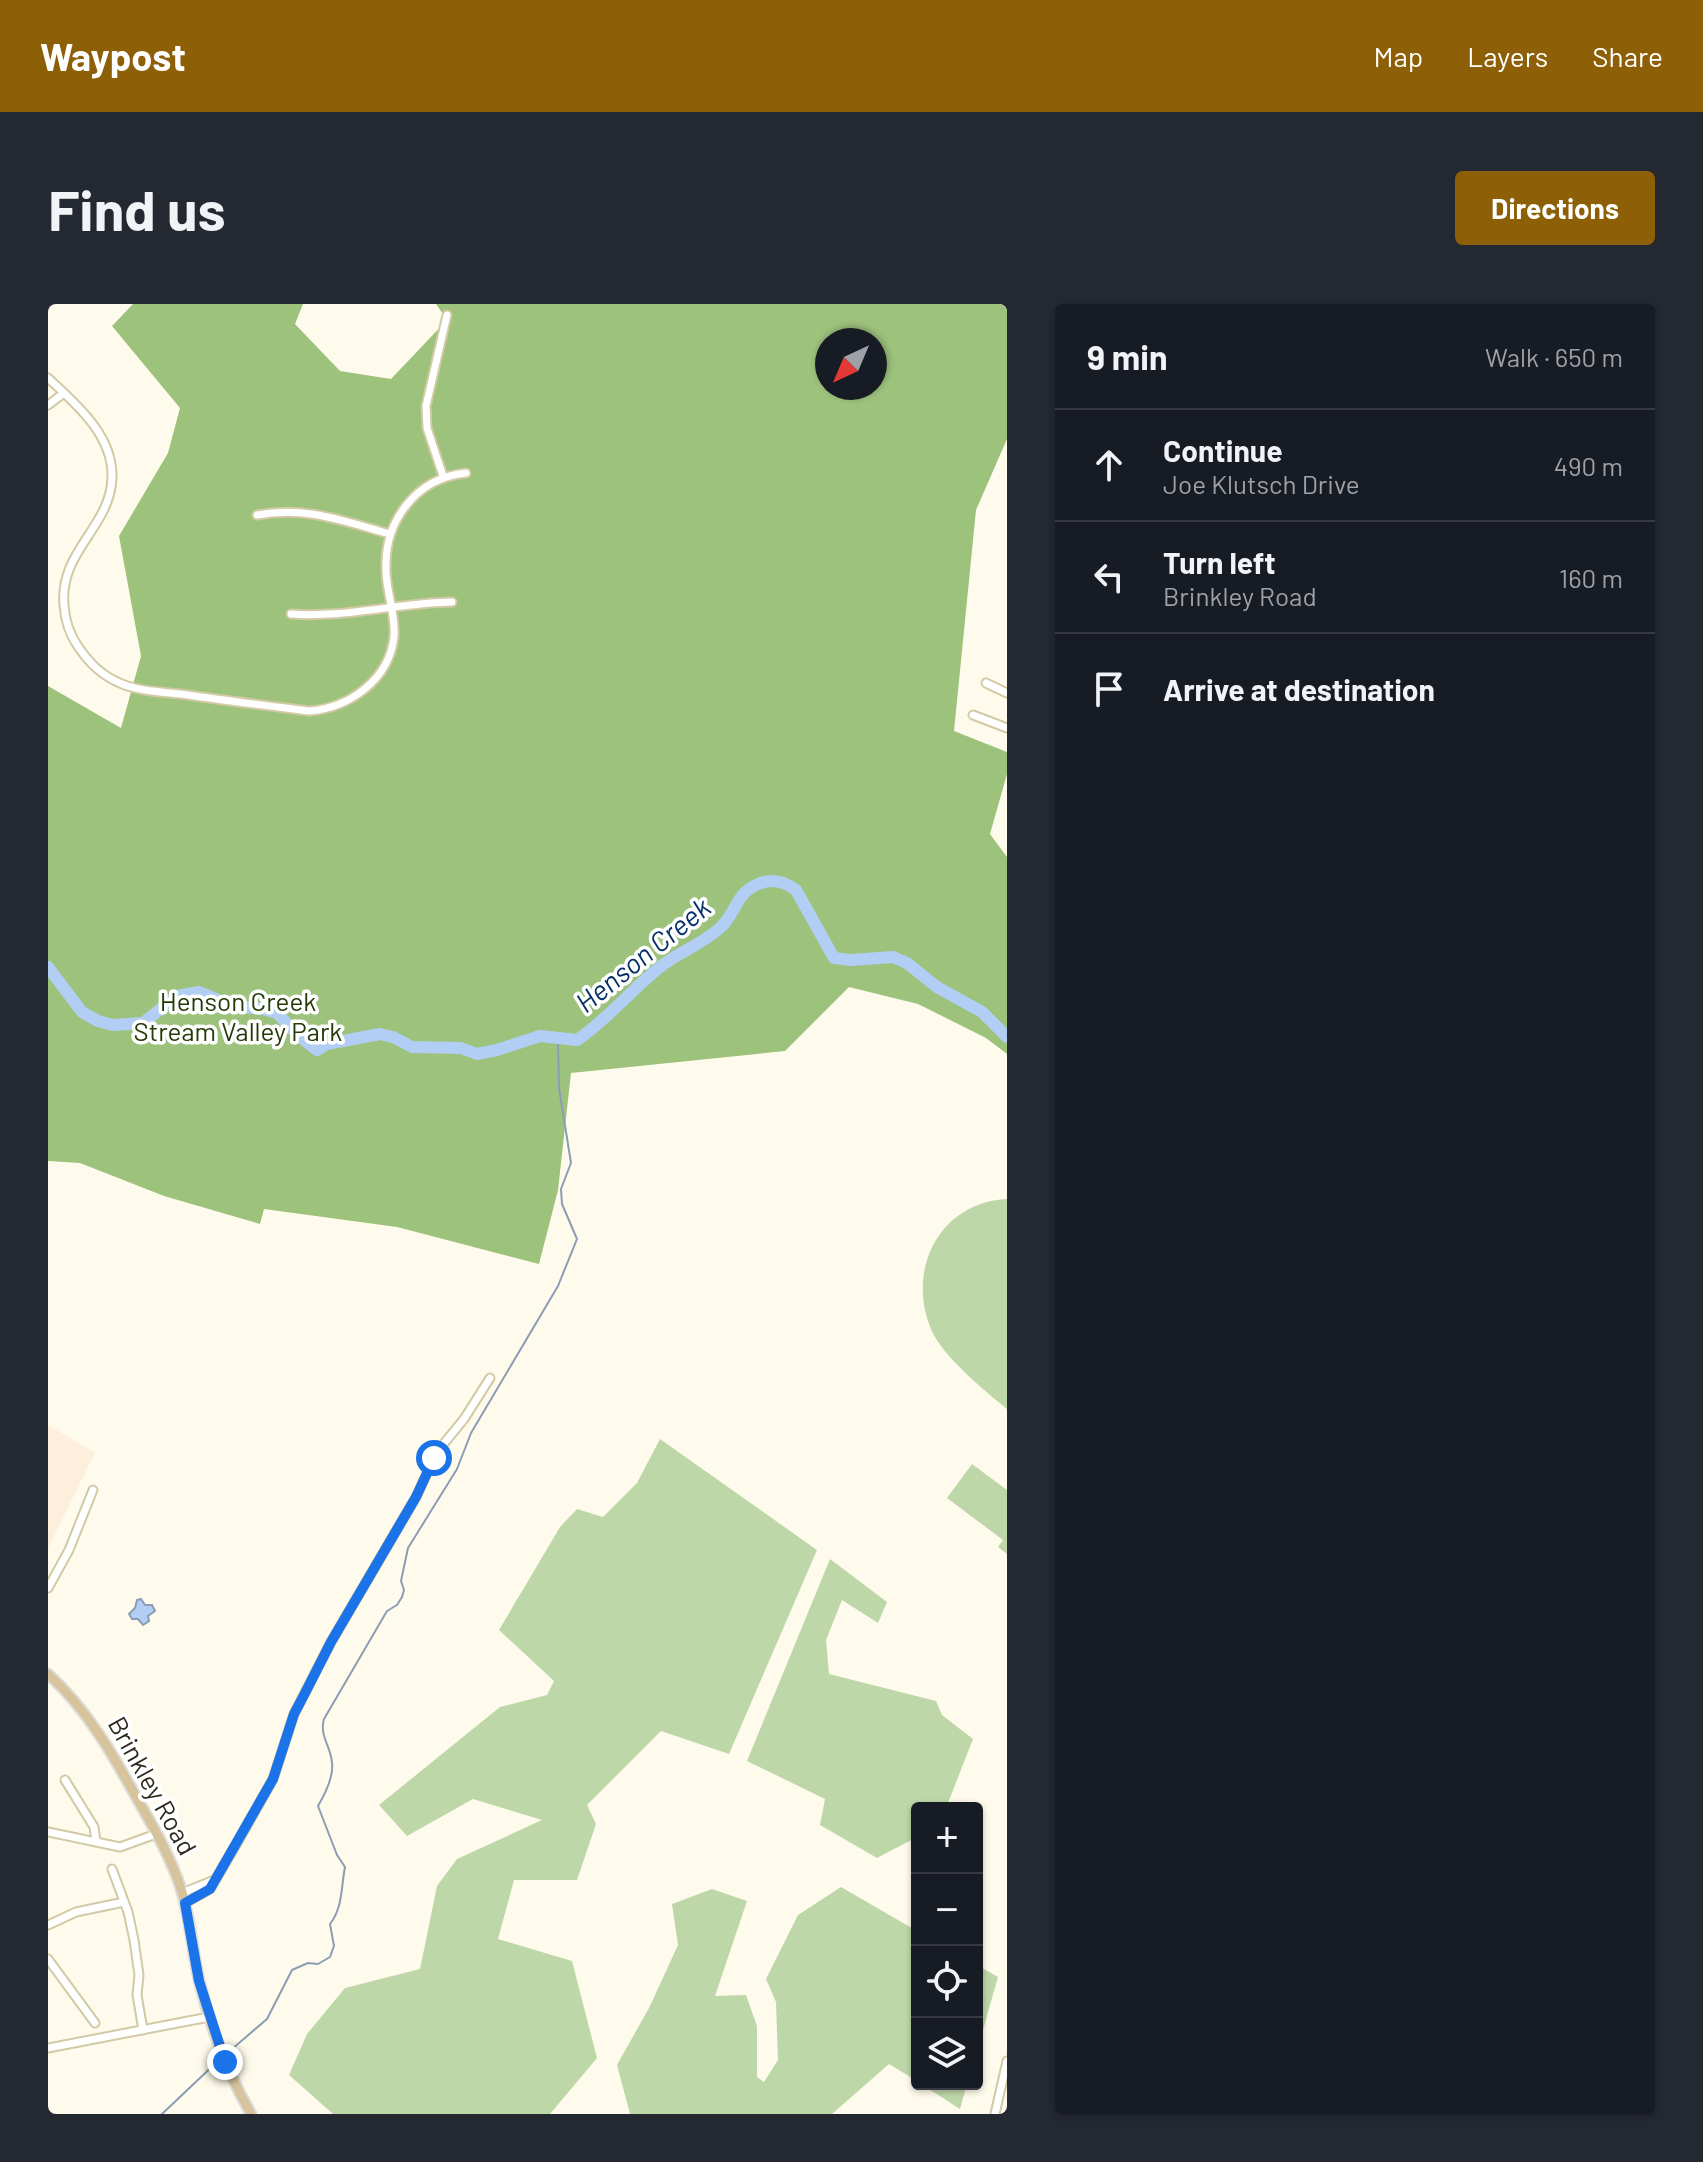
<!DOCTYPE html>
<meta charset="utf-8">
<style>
body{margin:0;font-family:Barlow,sans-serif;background:#242831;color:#f1f3f6}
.controls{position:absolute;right:24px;bottom:24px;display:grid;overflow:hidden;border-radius:8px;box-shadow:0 2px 6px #0004}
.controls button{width:72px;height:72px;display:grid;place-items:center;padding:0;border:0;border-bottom:2px solid #363941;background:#171b24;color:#f1f3f6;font:40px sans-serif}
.compass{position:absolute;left:767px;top:24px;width:72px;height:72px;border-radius:50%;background:#171b24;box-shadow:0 2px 6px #0004;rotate:224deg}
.stop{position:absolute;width:24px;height:24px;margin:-18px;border:6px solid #1a73e8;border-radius:50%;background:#fff}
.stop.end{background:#1a73e8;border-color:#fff;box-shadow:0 2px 8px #0008}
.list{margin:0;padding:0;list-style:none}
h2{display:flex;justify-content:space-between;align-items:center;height:104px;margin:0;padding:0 32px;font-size:34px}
h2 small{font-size:26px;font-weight:400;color:#9ea1a6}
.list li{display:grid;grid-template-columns:52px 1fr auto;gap:24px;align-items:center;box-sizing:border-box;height:112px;padding:0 32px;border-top:2px solid #363941}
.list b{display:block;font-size:30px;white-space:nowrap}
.list p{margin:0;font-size:26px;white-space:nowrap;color:#9ea1a6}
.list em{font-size:26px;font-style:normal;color:#9ea1a6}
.icon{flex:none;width:44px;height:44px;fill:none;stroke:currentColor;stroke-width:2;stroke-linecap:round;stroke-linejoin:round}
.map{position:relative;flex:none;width:959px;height:1810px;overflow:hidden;border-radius:8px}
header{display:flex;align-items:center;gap:48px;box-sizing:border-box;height:112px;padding:0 40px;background:#8d5f06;color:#fff}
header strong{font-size:38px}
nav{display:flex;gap:44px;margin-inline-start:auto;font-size:28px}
.intro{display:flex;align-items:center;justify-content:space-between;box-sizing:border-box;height:192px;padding:0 48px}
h1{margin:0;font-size:56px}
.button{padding:20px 36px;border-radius:8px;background:#8d5f06;color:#fff;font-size:28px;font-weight:700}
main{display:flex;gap:48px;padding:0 48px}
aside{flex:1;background:#171b24;border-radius:8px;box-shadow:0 2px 6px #0004}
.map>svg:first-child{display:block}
</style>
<header>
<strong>Waypost</strong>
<nav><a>Map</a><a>Layers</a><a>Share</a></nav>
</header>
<div class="intro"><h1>Find us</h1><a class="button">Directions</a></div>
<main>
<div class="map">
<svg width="959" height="1810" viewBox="0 0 959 1810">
<rect width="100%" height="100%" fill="#fffbec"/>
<path fill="#feeedc" d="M 0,1121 L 47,1149 L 0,1244 Z"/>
<g fill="#bed7a8">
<path d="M 959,895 L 959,1105 C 936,1086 894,1052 883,1025 C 858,965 892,898 959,895 Z"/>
<path d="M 612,1135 L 769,1246 L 681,1450 L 613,1427 L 539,1501 L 548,1520 L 529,1576 L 466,1576 L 450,1635 L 524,1657 L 549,1754 L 502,1810 L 285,1810 L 241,1771 L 259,1730 L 297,1684 L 372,1665 L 389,1582 L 409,1555 L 494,1516 L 425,1495 L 359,1532 L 331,1501 L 452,1403 L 499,1391 L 506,1377 L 451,1326 L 512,1223 L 529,1205 L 555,1213 L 589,1179 Z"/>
<path d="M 924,1160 L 959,1186 L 959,1250 L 950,1243 L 955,1236 L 899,1194 Z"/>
<path d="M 782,1255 L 839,1298 L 830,1319 L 794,1296 L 778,1336 L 781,1370 L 888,1397 L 894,1411 L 925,1435 L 900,1499 L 896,1504 L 869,1504 L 869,1533 L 829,1554 L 772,1521 L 777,1495 L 699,1457 Z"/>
<path d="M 793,1583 L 869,1627 L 869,1777 L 841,1760 L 784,1810 L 582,1810 L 569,1761 L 601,1704 L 630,1641 L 624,1600 L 664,1585 L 699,1597 L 667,1692 L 698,1691 L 709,1722 L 709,1773 L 716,1778 L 730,1756 L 728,1698 L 718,1675 L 750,1611 Z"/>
<path d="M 929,1661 L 950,1673 L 929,1747 Z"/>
<path d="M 873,1780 L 919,1780 L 912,1805 Z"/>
</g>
<path fill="#9dc27c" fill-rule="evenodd" d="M 85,0 L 255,0 L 247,20 L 292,67 L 343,75 L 399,16 L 388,0 L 959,0 L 959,135 L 928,206 L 906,427 L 959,448 L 959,470 L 942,530 L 959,553 L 959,750 L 938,734 L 870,700 L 801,683 L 737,747 L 523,769 L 510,886 L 491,960 L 349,923 L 216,905 L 212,920 L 116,892 L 32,859 L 0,857 L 0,382 L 73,424 L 93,352 L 71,232 L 120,149 L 132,104 L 64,22 ZM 779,36 L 827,36 L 827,84 L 779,84 Z"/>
<path fill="#b3cef5" stroke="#8b9db4" stroke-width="2" d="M 93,1295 L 97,1301 L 104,1301 L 107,1307 L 100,1312 L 101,1317 L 95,1321 L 90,1315 L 84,1315 L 81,1310 L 87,1304 L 89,1296 Z"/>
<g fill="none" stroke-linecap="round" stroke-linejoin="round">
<g stroke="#8b9db4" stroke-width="2">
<path d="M 177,1751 L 219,1715 L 244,1666 L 260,1659 L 270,1660 L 282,1653 L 286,1642 L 282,1620 C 295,1603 293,1583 297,1563 L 289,1551 L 270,1502 C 277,1490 286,1473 284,1459 C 283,1442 271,1432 276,1415 L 339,1307 L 349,1301 L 354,1293 L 356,1286 L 353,1277 L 360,1244 L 409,1165 L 423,1129 L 510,982 L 529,935 L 514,900 L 513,885 L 523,859 L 511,784 L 510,736"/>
<path d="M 114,1810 L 172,1755"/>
</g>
<path stroke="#b3cef5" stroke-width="12" d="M 0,663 L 34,708 L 50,717 L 65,721 L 95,719 L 129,692 L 151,688 L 185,702 L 215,705 L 229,709 L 252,733 L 269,746 L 279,740 L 332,730 L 345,733 L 364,743 L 413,744 L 429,750 L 449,746 L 492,732 L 529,736 C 560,715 583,686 612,663 C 631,648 655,640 673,623 C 687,610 689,589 708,581 C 722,574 736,577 748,586 L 786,654 L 803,656 L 845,653 L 859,659 L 889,683 L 934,708 L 959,733"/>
<defs>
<g id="minor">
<path d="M 0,74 C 28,100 65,131 64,173 C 63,223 11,247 16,301 C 17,316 21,329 29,341 C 41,359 54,372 74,380 C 94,388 118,388 140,391 C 180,397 221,402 261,407 C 301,404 341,376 346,333 C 348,310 338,288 338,266 C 336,217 368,174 418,169"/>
<path d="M 0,101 L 16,89"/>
<path d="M 395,172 L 379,124 L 378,102 L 399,11"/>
<path d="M 209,211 C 258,202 295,217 342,230"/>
<path d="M 243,310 C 300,314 348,299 404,298"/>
<path d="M 938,379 L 959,389"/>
<path d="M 925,411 L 959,424"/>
<path d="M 0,1284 L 21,1246 L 45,1186"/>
<path d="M 17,1476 L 46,1523 L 48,1537"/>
<path d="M 0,1528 L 72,1543 L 108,1530"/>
<path d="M 64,1565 L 80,1608 L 86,1636 L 91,1671 L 89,1691 L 95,1726"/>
<path d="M 134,1589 L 166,1576"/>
<path d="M 137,1599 L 162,1585 L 189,1539 L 225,1475 L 246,1410 L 283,1338 L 368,1193 L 389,1148 L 416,1115 L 442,1074"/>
<path d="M 0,1621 L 28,1608 L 76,1598"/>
<path d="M 0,1655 L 47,1719"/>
<path d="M 0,1744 L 161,1713"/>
<path d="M 947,1810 L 959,1757"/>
</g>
<path id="major" d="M 0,1370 C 40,1406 65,1451 91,1498 C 107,1526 123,1554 133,1585 C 143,1616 144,1649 152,1680 C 163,1726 180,1769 203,1810"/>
</defs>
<use href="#minor" stroke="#d2c9a5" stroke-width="11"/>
<use href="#major" stroke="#dddddb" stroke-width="13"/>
<use href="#minor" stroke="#fff" stroke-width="7"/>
<use href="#major" stroke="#d7c49c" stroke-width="9"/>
</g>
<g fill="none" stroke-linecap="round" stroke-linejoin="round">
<path stroke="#1a73e8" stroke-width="10" d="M 177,1758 L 151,1677 L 137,1599 L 162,1585 L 225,1475 L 246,1410 L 255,1393 L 283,1338 L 368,1193 L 386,1154"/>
</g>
<g text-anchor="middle" stroke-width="7" stroke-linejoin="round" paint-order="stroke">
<g font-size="26" fill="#243b07" stroke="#fff">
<text x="190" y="707">Henson Creek<tspan x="190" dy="30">Stream Valley Park</tspan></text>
</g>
<g font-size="26" fill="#2d2a1c" stroke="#fff">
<text transform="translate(104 1482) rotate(61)" y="9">Brinkley Road</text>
</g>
<g font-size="28" font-style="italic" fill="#063168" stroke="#fff">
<text transform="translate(595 651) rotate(-39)" y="10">Henson Creek</text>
</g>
</g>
</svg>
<div class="controls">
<button>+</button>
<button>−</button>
<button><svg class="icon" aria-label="locate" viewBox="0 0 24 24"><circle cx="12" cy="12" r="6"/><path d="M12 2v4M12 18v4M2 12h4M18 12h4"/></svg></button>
<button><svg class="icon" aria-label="layers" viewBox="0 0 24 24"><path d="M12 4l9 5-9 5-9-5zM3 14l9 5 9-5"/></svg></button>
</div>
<svg class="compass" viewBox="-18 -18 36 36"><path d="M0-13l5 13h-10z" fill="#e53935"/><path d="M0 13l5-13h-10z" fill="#9ea1a6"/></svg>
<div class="stop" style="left:386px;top:1154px"></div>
<div class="stop end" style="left:177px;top:1758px"></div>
</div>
<aside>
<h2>9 min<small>Walk · 650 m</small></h2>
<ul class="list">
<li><svg class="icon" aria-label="ahead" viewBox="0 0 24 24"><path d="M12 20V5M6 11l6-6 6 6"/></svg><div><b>Continue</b><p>Joe Klutsch Drive</p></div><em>490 m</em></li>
<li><svg class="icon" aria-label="left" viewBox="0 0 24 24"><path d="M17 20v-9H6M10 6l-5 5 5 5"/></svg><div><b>Turn left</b><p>Brinkley Road</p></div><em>160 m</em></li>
<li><svg class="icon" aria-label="arrive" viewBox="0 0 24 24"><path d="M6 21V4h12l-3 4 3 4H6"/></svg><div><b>Arrive at destination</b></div></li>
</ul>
</aside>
</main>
